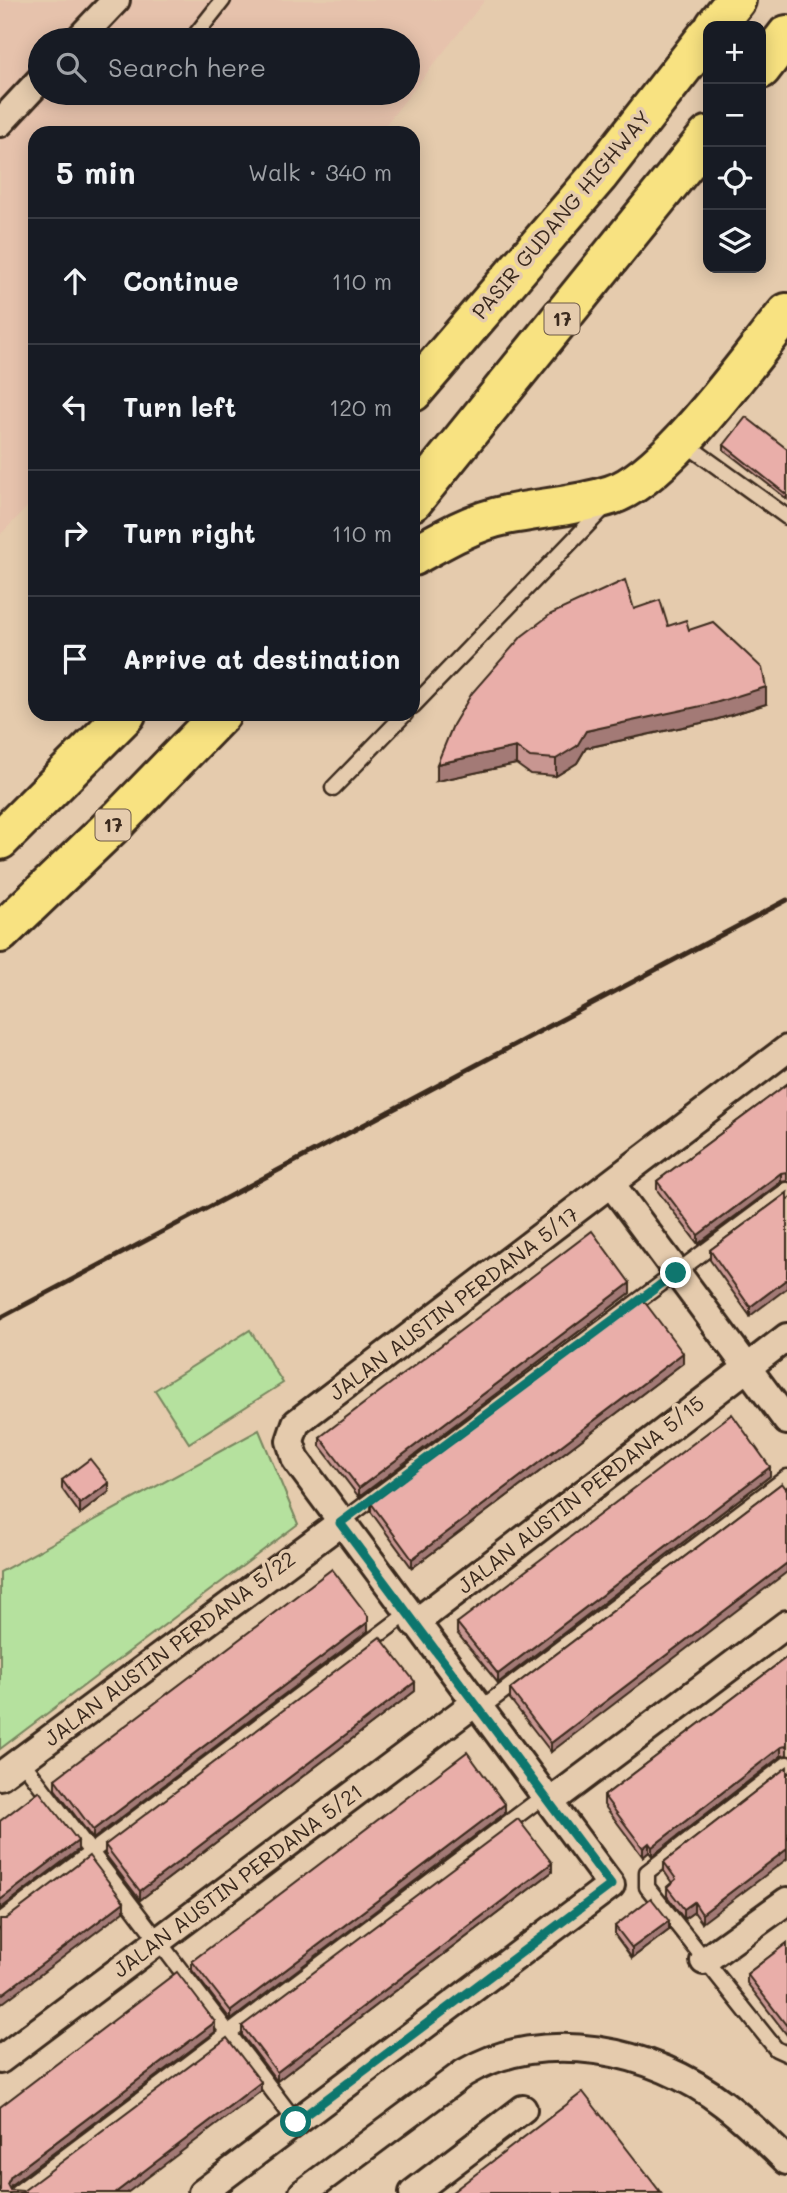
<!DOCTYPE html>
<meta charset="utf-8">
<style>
body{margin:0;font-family:Mali,sans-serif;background:#20242c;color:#f1f3f6}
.controls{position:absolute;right:21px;top:21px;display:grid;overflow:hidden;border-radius:14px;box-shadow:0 4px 18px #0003}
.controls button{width:63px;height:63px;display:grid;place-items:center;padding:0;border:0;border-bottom:2px solid #363941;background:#171b24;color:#f1f3f6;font:35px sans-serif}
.stop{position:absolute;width:21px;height:21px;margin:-16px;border:5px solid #0f766e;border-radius:50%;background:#fff}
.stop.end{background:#0f766e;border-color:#fff;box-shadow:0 2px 7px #0008}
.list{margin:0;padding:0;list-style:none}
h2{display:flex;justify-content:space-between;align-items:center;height:91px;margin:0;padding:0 28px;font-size:30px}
h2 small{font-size:23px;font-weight:400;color:#9ea1a6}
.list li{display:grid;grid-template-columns:46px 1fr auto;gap:21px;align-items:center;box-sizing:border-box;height:126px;padding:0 28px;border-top:2px solid #363941}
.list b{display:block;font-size:26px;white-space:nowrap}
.list em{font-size:23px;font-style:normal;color:#9ea1a6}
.icon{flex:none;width:38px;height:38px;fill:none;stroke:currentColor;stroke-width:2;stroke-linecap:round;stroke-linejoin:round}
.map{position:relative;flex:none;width:787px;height:2193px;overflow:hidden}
.search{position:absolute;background:#171b24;box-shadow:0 4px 18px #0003;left:28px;top:28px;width:392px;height:77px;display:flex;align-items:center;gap:18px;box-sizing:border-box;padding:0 24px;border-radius:38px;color:#9ea1a6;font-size:26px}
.panel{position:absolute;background:#171b24;box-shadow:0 4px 18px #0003;left:28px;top:126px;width:392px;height:595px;border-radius:21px}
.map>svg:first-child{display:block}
</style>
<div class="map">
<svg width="787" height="2193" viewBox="0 0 787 2193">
<rect width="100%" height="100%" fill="#e5cbad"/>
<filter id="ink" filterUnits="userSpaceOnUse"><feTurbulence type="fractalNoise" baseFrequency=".0143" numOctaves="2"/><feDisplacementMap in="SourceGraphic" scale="14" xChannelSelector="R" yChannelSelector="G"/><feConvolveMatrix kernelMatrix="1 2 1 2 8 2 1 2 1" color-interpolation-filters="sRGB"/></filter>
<g filter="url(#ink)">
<path fill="#e6c2ac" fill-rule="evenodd" d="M 0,0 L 485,0 L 379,133 L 35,133 L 35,499 L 0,535 ZM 40,40 L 408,40 L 408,93 L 40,93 Z"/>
<g fill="#b5e19e" stroke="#78865e" stroke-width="2">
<path d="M 250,1330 L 283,1383 L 189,1443 L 155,1390 Z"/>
<path d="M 259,1430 L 298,1524 L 0,1749 L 0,1572 Z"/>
</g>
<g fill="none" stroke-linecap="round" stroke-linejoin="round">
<defs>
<g id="service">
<path d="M 197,33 L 223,0"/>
<path d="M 683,442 L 787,517"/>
<path d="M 413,706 L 605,507"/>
<path d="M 333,788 L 405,714"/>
<path d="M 340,1523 L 787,1190"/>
<path d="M 480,1709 L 787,1477"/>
<path d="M 21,1760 L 296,2122"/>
<path d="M 787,1764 L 647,1872 L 647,1887 L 776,2049 L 787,2054"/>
<path d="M 0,1921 L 408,1613"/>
<path d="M 17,2193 L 545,1795"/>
</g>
<g id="minor">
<path d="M 78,40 L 116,0"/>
<path d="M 0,123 L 40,80"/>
<path d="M 612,1185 L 787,1421"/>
<path d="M 415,1623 L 787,1337"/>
<path d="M 0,1776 L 340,1523"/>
<path d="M 550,1802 L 787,1624"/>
<path d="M 704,1961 L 787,1901"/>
<path d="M 0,2060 L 475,1703"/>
<path d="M 202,2193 L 611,1885 L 296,1460 L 290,1441 L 296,1423 L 787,1049"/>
<path d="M 303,2193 L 464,2073 C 543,2026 653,2049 724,2104 C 746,2121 767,2141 787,2161"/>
<path d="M 413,2193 L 523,2109"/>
</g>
<g id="trunk">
<path d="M 715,26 L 736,0"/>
<path d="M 761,69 L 787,35"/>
<path d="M 413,392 L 598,176 L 708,35"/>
<path d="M 413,501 L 708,136"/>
<path d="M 413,556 C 442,540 472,522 506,515 C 540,508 577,506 611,495 C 667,477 747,361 787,313"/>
<path d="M 0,840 L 126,714"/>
<path d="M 0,933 L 119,819 L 221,714"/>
</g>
</defs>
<use href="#service" stroke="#3b2a1e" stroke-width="19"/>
<use href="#minor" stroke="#3b2a1e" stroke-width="32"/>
<use href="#trunk" stroke="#3b2a1e" stroke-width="44"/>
<use href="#service" stroke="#e5cbad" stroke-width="14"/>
<use href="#minor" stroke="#e5cbad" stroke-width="26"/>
<use href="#trunk" stroke="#f8e281" stroke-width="38"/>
<path stroke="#3b2a1e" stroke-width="5" d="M 0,1318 L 787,900"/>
</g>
<g fill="#c89691" stroke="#3b2a1e" stroke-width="2">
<path d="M 724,445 L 787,449 L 787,499 L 724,450 Z"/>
<path d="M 634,609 L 668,626 L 689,630 L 766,704 L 715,720 L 586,748 L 577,763 L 556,776 L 530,774 L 516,764 L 437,781 Z"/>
<path d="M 787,1084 L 787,1181 L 781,1182 L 698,1244 L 657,1190 L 657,1181 Z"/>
<path d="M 787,1193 L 750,1316 L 710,1260 L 710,1250 Z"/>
<path d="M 630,1293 L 359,1497 L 320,1446 L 320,1437 Z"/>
<path d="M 683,1363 L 412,1568 L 371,1512 L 371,1503 Z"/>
<path d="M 770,1476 L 498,1683 L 457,1633 L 457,1623 Z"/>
<path d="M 62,1480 L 109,1492 L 80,1514 L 62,1489 Z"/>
<path d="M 782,1483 L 551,1752 L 510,1699 L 510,1689 Z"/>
<path d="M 368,1631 L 93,1839 L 55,1789 L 55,1779 Z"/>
<path d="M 787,1657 L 787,1755 L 781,1756 L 652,1856 L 649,1852 L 643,1857 L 604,1805 L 604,1796 Z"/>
<path d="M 415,1691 L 140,1900 L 105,1854 L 105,1845 Z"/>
<path d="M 787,1767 L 702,1923 L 694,1912 L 684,1919 L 667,1896 L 667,1887 L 672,1883 L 664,1871 L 664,1862 Z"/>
<path d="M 505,1813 L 231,2020 L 192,1970 L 192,1961 Z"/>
<path d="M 552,1872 L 277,2081 L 242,2035 L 242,2026 Z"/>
<path d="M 615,1926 L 669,1930 L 632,1958 L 615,1935 Z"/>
<path d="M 787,1943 L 787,2035 L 747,1983 L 747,1974 Z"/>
</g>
<g fill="#a37a76" stroke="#3b2a1e" stroke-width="2">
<path d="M 766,687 L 766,704 L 715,720 L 586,748 L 577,763 L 556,776 L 556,759 L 586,731 Z"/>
<path d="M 516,747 L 516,764 L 437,781 L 437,764 Z"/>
<path d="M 781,1173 L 781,1182 L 698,1244 L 698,1235 Z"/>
<path d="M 787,1279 L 787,1288 L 750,1316 L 750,1307 Z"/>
<path d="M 630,1283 L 630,1293 L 359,1497 L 359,1488 Z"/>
<path d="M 683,1353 L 683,1363 L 412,1568 L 412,1559 Z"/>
<path d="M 770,1467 L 770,1476 L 498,1683 L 498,1674 Z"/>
<path d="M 109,1483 L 109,1492 L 80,1514 L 80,1504 Z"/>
<path d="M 787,1563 L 787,1572 L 551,1752 L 551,1743 Z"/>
<path d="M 368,1622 L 368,1631 L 93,1839 L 93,1830 Z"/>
<path d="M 415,1682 L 415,1691 L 140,1900 L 140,1891 Z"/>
<path d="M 781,1747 L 781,1756 L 652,1856 L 652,1847 Z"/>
<path d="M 505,1804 L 505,1813 L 231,2020 L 231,2011 Z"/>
<path d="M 78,1841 L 78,1850 L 0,1909 L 0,1900 Z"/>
<path d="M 649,1843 L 649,1852 L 643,1857 L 643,1848 Z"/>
<path d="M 787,1849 L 787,1859 L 702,1923 L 702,1914 Z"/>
<path d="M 552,1863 L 552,1872 L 277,2081 L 277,2072 Z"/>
<path d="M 124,1902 L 124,1911 L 0,2005 L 0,1996 Z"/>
<path d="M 694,1902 L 694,1912 L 684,1919 L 684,1909 Z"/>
<path d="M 669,1921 L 669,1930 L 632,1958 L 632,1948 Z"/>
<path d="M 215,2022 L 215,2032 L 11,2185 L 7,2193 L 7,2184 L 11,2176 Z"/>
<path d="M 261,2082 L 261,2091 L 127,2193 L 115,2193 Z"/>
</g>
<g fill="#e9aea9" stroke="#3b2a1e" stroke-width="2">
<path d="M 746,417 L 787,449 L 787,495 L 724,445 Z"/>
<path d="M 625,580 L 634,609 L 660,600 L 668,626 L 686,620 L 689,630 L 713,622 L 762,668 L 766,687 L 715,703 L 586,731 L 577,746 L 556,759 L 530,757 L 516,747 L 437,764 L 453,725 L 472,693 L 522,636 L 551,614 Z"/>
<path d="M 787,1084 L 787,1172 L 781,1173 L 698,1235 L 657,1181 Z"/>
<path d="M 787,1193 L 787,1279 L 750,1307 L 710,1250 Z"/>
<path d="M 592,1231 L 630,1283 L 359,1488 L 320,1437 Z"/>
<path d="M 643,1300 L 683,1353 L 412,1559 L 371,1503 Z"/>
<path d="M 732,1414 L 770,1467 L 498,1674 L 457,1623 Z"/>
<path d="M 90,1459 L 109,1483 L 80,1504 L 62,1480 Z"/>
<path d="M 782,1483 L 787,1490 L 787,1563 L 551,1743 L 510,1689 Z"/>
<path d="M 332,1569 L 368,1616 L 368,1622 L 93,1830 L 55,1779 Z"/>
<path d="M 380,1637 L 415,1682 L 140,1891 L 105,1845 Z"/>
<path d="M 787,1657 L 787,1746 L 781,1747 L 652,1847 L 649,1843 L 643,1848 L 604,1796 Z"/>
<path d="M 467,1752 L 505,1804 L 231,2011 L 192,1961 Z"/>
<path d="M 787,1767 L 787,1849 L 702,1914 L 694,1902 L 684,1909 L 667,1887 L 676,1879 L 664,1862 Z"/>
<path d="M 39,1791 L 78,1841 L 0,1900 L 0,1821 Z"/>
<path d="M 518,1819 L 552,1863 L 277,2072 L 242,2026 Z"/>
<path d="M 89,1856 L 124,1902 L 0,1996 L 0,1919 L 6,1919 Z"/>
<path d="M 651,1898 L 669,1921 L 632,1948 L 615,1926 Z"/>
<path d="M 787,1943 L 787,2026 L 747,1974 Z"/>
<path d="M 177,1972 L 215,2022 L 11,2176 L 7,2184 L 10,2190 L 23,2191 L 227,2038 L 261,2082 L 115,2193 L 0,2193 L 0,2107 Z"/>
<path d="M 583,2092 L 661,2193 L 451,2193 Z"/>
</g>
</g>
<g fill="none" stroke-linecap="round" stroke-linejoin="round" filter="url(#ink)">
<path stroke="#0f766e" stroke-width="9" d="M 296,2122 L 611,1885 L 340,1523 L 676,1273"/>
</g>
<g text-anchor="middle" stroke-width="7" stroke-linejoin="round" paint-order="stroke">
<g fill="#e5cbad" stroke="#6e5a49" stroke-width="2">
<rect x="544.5" y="303.5" width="35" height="31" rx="5"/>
<rect x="95.5" y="809.5" width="35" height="31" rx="5"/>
</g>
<g font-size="19" font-weight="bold" fill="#3b2a1e">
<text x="562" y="326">17</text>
<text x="113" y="832">17</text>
</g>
<g font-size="21" fill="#3b2a1e" stroke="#e5cbad">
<text transform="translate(562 215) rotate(-50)" y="7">PASIR GUDANG HIGHWAY</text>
<text transform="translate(454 1304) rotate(-37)" y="7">JALAN AUSTIN PERDANA 5/17</text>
<text transform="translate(581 1495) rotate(-38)" y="7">JALAN AUSTIN PERDANA 5/15</text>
<text transform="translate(170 1649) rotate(-37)" y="7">JALAN AUSTIN PERDANA 5/22</text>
<text transform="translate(238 1881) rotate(-37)" y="7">JALAN AUSTIN PERDANA 5/21</text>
</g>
</g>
</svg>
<div class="controls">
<button>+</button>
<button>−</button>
<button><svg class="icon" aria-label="locate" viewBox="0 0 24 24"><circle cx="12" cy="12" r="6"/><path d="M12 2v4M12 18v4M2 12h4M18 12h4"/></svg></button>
<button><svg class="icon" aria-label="layers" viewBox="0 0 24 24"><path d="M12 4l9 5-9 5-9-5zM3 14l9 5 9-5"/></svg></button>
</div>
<div class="stop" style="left:296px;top:2122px"></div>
<div class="stop end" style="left:676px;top:1273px"></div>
<div class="search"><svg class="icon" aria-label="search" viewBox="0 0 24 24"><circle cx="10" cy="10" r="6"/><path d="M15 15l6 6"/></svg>Search here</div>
<section class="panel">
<h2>5 min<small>Walk · 340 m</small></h2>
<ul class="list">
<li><svg class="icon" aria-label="ahead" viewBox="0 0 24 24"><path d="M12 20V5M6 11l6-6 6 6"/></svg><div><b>Continue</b></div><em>110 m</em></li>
<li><svg class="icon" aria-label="left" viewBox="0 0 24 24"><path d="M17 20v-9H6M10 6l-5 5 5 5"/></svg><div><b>Turn left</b></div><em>120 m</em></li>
<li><svg class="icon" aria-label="right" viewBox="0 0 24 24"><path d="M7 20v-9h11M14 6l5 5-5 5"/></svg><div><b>Turn right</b></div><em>110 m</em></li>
<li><svg class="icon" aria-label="arrive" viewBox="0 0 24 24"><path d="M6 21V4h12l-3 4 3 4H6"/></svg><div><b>Arrive at destination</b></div></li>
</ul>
</section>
</div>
